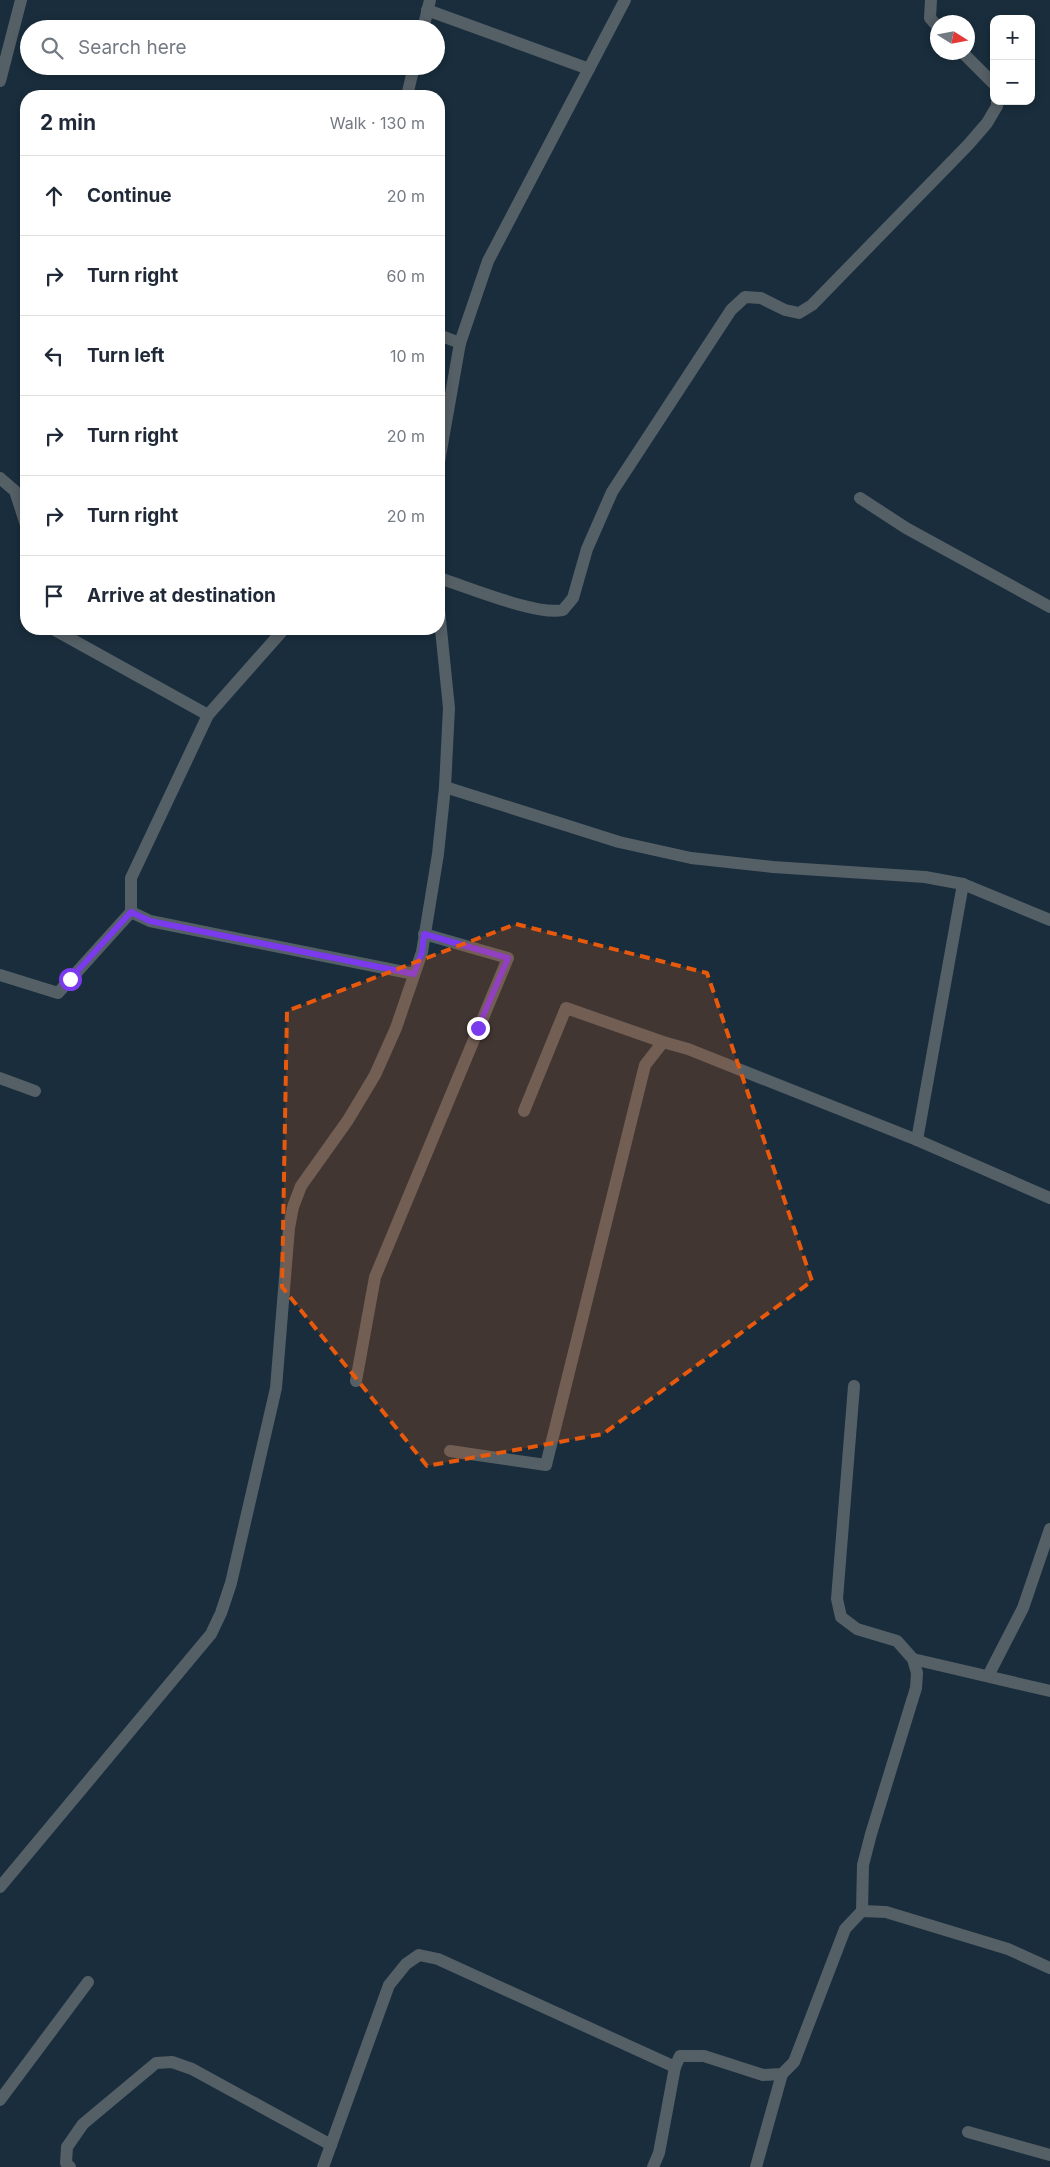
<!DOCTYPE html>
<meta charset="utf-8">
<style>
body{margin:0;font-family:Inter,sans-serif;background:#f6f6f7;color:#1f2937}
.controls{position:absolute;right:15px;top:15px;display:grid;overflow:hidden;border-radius:10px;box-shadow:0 2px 8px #0003}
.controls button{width:45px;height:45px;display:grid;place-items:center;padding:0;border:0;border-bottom:1px solid #e0e1e3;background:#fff;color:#1f2937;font:25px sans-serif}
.compass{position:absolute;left:930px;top:15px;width:45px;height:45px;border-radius:50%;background:#fff;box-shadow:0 2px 8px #0003;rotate:101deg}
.stop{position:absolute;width:15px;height:15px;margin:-11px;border:4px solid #7c3aed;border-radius:50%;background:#fff}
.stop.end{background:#7c3aed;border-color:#fff;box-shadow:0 1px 5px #0008}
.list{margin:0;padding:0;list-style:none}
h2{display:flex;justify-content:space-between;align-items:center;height:65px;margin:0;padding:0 20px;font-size:21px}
h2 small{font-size:16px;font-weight:400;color:#747a83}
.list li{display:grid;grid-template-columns:32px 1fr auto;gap:15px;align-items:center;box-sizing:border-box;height:80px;padding:0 20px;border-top:1px solid #e0e1e3}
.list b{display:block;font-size:19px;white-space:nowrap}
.list em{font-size:16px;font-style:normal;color:#747a83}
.icon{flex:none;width:28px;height:28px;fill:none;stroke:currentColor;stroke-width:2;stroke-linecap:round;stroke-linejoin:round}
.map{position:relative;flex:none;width:1050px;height:2167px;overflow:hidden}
.search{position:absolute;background:#fff;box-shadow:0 2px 8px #0003;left:20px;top:20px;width:425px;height:55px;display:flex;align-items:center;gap:12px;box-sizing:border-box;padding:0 18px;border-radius:28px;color:#747a83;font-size:19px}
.panel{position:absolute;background:#fff;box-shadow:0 2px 8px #0003;left:20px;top:90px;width:425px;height:545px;border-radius:20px}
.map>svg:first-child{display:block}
</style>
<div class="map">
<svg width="1050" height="2167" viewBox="0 0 1050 2167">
<rect width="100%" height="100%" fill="#192d3c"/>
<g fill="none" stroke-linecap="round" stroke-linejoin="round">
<g stroke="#555f66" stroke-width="12">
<path d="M 931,0 L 930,18 L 938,27"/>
<path d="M 427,10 L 589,69"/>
<path d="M 423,29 L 430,0"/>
<path d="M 962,52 L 994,84"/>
<path d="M 0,81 L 21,0"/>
<path d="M 407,96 L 414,66"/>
<path d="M 439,335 L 460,343"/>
<path d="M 439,462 L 460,343 L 488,261 L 625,0"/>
<path d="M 0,478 L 15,491 L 26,525"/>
<path d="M 860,498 L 906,528 L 1050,607"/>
<path d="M 439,578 C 468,587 537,616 563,610 L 573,598 L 587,549 L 612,492 L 731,310 L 745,297 L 761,298 L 785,310 L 799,313 L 812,305 L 968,145 L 987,123 L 997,106 L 997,101"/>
<path d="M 53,629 L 208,715 L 284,629"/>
<path d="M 208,715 L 131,878 L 131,912 L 150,921 L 414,974"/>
<path d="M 445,787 L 619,842 L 691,858 L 773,867 L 925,877 L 963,884 L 1050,920"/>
<path d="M 0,975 L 58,993 L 131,912"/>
<path d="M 0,1078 L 35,1091"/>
<path d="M 524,1111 L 566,1008 L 663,1042"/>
<path d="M 917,1140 L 963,884"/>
<path d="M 356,1381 L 375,1277 L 508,958 L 424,934"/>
<path d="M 854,1386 L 837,1599 L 841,1617 L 857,1629 L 897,1641 L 913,1659 L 917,1673 L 916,1688 L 871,1834 L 863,1865 L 862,1911"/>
<path d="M 450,1451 L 546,1465 L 645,1065 L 663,1042 L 688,1049 L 917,1140 L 1050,1198"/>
<path d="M 913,1659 L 1050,1691"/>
<path d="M 988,1676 L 1023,1608 L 1050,1529"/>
<path d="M 0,1887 L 211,1634 L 221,1613 L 231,1583 L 276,1388 L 289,1228 L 293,1207 L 301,1186 L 348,1120 L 375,1075 L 396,1028 L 422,952 L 438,854 L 445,787 L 449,708 L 439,610"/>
<path d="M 0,2100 L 88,1982"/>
<path d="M 968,2132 L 1050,2155"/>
<path d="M 70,2167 L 66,2163 L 67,2147 L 83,2124 L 156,2063 L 172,2062 L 192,2069 L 331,2145"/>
<path d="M 323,2167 L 389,1985 L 406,1964 L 419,1955 L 438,1959 L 675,2067"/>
<path d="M 653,2167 L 659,2153 L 675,2067 L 680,2056 L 704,2056 L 763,2075 L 782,2074 L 794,2062 L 845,1929 L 862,1911 L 886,1912 L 1008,1949 L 1050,1968"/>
<path d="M 756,2167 L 782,2074"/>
</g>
</g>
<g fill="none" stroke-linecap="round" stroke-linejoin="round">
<path stroke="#7c3aed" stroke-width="6" d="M 70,979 L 131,912 L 150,921 L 414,974 L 422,952 L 424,934 L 508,958 L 478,1028"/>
</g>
<path fill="#e8590c" fill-opacity="0.2" stroke="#e8590c" stroke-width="4" stroke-dasharray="10 6" stroke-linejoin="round" d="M 516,924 L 707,973 L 812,1281 L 603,1434 L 427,1466 L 282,1287 L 287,1011 Z"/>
</svg>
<div class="controls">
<button>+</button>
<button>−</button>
</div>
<svg class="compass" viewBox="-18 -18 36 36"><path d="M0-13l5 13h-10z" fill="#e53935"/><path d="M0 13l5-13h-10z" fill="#747a83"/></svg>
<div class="stop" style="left:70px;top:979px"></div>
<div class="stop end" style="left:478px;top:1028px"></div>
<div class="search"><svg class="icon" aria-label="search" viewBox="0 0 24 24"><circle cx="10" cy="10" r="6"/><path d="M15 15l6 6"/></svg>Search here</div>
<section class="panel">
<h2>2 min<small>Walk · 130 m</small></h2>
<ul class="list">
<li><svg class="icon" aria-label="ahead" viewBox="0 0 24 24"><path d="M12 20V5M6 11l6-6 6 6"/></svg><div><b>Continue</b></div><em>20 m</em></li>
<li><svg class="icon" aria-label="right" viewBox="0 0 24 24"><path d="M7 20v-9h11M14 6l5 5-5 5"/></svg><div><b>Turn right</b></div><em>60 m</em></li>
<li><svg class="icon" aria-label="left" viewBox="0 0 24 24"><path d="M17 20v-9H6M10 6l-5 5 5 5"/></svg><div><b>Turn left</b></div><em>10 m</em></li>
<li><svg class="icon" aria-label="right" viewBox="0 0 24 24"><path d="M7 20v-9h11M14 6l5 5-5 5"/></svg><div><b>Turn right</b></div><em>20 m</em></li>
<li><svg class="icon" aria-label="right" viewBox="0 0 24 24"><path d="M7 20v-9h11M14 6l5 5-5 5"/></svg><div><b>Turn right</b></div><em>20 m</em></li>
<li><svg class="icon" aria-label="arrive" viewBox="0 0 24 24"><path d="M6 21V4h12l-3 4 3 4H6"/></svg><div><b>Arrive at destination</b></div></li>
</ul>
</section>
</div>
